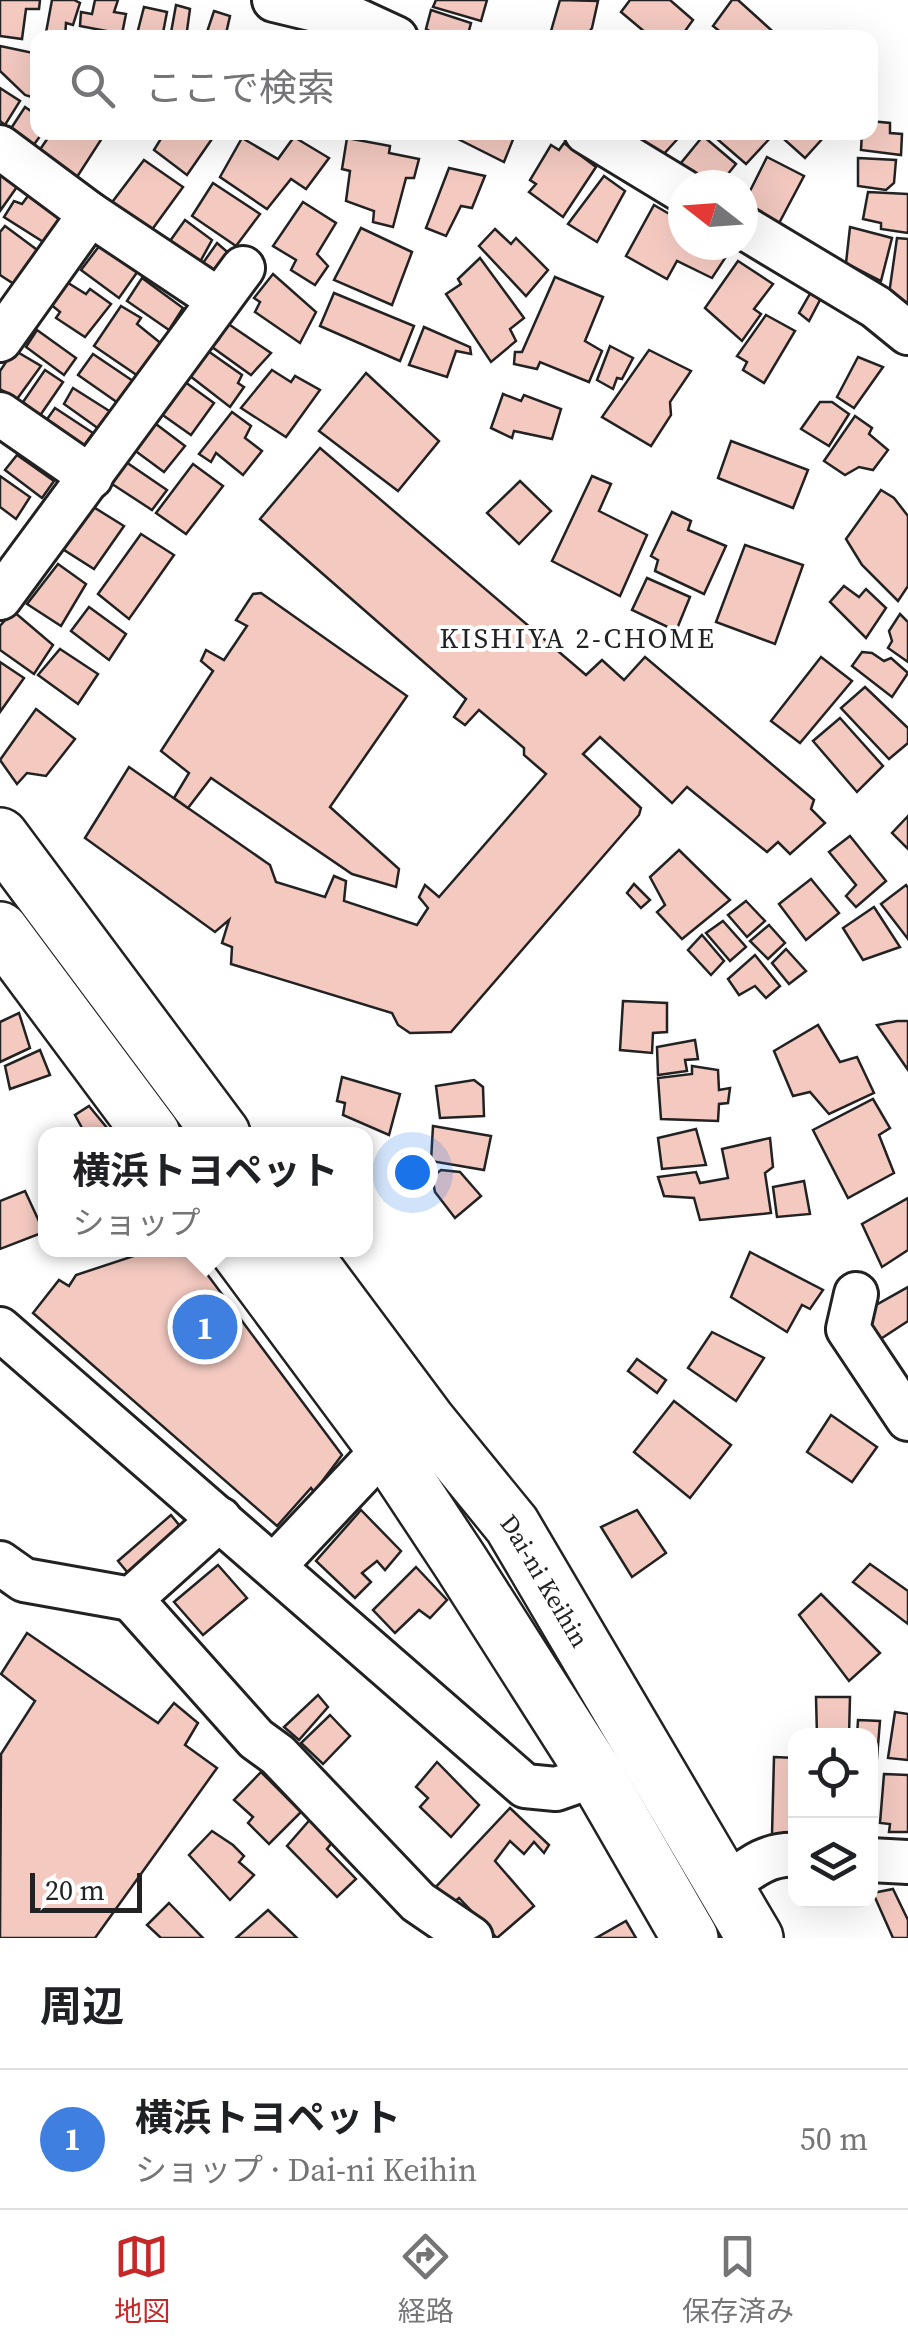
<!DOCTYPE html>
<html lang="ja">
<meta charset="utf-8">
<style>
body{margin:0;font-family:"Source Serif 4","Noto Sans JP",serif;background:#f2f2f2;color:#202124}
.controls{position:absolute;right:30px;bottom:30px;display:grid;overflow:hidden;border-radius:20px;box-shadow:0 10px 40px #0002}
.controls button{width:90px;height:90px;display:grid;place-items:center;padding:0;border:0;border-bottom:2px solid #e0e0e0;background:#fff;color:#202124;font:50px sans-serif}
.compass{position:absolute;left:668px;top:170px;width:90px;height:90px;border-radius:50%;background:#fff;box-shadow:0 10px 40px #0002;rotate:287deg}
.scale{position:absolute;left:30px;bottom:25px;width:112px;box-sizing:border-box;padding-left:10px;border:5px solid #222;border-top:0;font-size:28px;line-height:35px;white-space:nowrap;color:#222;-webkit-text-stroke:8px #fff;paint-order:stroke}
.you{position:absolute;left:412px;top:1172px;width:35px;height:35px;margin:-25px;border:8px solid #fff;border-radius:50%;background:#1a73e8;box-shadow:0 0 0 15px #1a73e833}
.badge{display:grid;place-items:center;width:65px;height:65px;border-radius:50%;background:#c62828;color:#fff;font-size:32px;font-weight:700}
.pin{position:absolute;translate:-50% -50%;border:5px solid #fff;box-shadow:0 2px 10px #0006}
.popup{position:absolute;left:38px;top:1127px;width:335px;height:130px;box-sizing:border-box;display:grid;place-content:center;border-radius:20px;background:#fff;filter:drop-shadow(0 2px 8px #0005);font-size:32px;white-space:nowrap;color:#757577}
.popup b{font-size:38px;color:#202124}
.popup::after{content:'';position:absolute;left:50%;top:100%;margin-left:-20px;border:20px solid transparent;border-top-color:#fff}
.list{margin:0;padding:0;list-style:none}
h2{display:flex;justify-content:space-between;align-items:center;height:130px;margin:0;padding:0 40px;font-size:42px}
h2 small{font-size:32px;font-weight:400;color:#757577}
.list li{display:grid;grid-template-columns:65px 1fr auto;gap:30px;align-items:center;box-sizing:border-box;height:140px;padding:0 40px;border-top:2px solid #e0e0e0}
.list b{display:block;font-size:38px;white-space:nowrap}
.list p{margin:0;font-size:32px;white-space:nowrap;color:#757577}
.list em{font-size:32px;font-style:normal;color:#757577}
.icon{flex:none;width:55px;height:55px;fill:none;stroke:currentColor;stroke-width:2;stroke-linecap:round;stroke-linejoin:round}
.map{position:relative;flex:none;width:908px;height:1938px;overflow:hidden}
.search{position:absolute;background:#fff;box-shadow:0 10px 40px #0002;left:30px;right:30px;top:30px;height:110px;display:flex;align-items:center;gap:25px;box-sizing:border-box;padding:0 35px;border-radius:20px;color:#757577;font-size:38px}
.sheet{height:270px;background:#fff}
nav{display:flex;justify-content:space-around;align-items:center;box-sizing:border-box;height:140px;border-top:2px solid #e0e0e0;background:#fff;font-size:28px;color:#757577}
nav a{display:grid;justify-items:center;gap:5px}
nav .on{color:#c62828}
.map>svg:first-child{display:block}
</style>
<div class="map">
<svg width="908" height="1938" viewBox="0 0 908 1938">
<rect width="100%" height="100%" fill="#fff"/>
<g fill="#f3c9c0" stroke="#222" stroke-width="2.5">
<path d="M 0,0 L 40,0 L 39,9 L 26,9 L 22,39 L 0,36 Z"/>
<path d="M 52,0 L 74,0 L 80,3 L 73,25 L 66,23 L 65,38 L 45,38 Z"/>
<path d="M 95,0 L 118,0 L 114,12 L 126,14 L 122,34 L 80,26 L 81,12 L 92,14 Z"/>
<path d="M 436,0 L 487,0 L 481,21 L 433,7 Z"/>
<path d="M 560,0 L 598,1 L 592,28 L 585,38 L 549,38 Z"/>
<path d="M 630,0 L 670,0 L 693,20 L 680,38 L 652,38 L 621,12 Z"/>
<path d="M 732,0 L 738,0 L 780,38 L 728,38 L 713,26 Z"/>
<path d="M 176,5 L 190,9 L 186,38 L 170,38 Z"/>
<path d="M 144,7 L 167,12 L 162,38 L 136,38 Z"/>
<path d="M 431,10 L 471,23 L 467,38 L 442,38 L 426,29 Z"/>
<path d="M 214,11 L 230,16 L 225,38 L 205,38 Z"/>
<path d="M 0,46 L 38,54 L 38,99 L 25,95 L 0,71 Z"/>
<path d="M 0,88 L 20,101 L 5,125 L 0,121 Z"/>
<path d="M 25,107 L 38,116 L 38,132 L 43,132 L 33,146 L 10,130 Z"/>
<path d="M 870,121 L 890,123 L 890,133 L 902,134 L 901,155 L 861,150 L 862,132 L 870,132 Z"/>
<path d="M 52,132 L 106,132 L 77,177 L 39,151 Z"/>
<path d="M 165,132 L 208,132 L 214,136 L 187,175 L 154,150 Z"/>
<path d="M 461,132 L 516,132 L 504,162 L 458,139 Z"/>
<path d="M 632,132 L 683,133 L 661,157 Z"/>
<path d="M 709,132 L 766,132 L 771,137 L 746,164 Z"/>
<path d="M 776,132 L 817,132 L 823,138 L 805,158 Z"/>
<path d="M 703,136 L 736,164 L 719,185 L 705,185 L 681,163 Z"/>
<path d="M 294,137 L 329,158 L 306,189 L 291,179 L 267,209 L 220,177 L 242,138 L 278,159 Z"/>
<path d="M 347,138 L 390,146 L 389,153 L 419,159 L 414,178 L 406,178 L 393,227 L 373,222 L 374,211 L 346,201 L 350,171 L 342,169 Z"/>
<path d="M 564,143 L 596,167 L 563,217 L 529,192 L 536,184 L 530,180 L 551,145 L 559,150 Z"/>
<path d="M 767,157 L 804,176 L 777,227 L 743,205 Z"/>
<path d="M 858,158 L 896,160 L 894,183 L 886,190 L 858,186 Z"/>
<path d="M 144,160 L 183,187 L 151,231 L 110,205 Z"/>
<path d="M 449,168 L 485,176 L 472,208 L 461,206 L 446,236 L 426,228 Z"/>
<path d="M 0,170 L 19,184 L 0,211 Z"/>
<path d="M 604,176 L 625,191 L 597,242 L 568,224 Z"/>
<path d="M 213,183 L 260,214 L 236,246 L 192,216 Z"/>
<path d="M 31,192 L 64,214 L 45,243 L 4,217 L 14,201 L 22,204 Z"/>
<path d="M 868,192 L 908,194 L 908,233 L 881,229 L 881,223 L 863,219 Z"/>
<path d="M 303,202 L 336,223 L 317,254 L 328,266 L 315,285 L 291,270 L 296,260 L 273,246 Z"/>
<path d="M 654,205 L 683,222 L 683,245 L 723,245 L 731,249 L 712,278 L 677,261 L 667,279 L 626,256 Z"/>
<path d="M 185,220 L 212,240 L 200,262 L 170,241 Z"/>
<path d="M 5,226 L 40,252 L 14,284 L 0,275 L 0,232 Z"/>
<path d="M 850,227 L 892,238 L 881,281 L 846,263 Z"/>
<path d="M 361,228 L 412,252 L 392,305 L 334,280 Z"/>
<path d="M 495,229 L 511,244 L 516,238 L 548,270 L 526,296 L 479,246 Z"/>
<path d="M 897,238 L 908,239 L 908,305 L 889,294 Z"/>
<path d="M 217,243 L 240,263 L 224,281 L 203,263 Z"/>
<path d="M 100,245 L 138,271 L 119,298 L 81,270 Z"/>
<path d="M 480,258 L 524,318 L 510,329 L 516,341 L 491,362 L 446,294 L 461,284 L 458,279 Z"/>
<path d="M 738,261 L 773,284 L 754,309 L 761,314 L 742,341 L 705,308 Z"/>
<path d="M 273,274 L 316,312 L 300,343 L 255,312 L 260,302 L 254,298 Z"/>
<path d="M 555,277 L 603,297 L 585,341 L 602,351 L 589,382 L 540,362 L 537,369 L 514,364 L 515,352 L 522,352 Z"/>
<path d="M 142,278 L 183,308 L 169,330 L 127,301 Z"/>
<path d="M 65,281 L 86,294 L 90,289 L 111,304 L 85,337 L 56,318 L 60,312 L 49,303 Z"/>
<path d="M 811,292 L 820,300 L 809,321 L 799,313 Z"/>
<path d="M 334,293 L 414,326 L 400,361 L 320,326 Z"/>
<path d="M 121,306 L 141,318 L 137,324 L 163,345 L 141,378 L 94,346 Z"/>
<path d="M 766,315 L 795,331 L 764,383 L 743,370 L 747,362 L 737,356 Z"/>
<path d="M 224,321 L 271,353 L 251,375 L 212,347 L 219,339 L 214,334 Z"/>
<path d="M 424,327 L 470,347 L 471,354 L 456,351 L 447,377 L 409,365 Z"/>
<path d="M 37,330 L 76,358 L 64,375 L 26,347 Z"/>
<path d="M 610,346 L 633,358 L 622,379 L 617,378 L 613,389 L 597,380 Z"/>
<path d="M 14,350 L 41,366 L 17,399 L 0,389 L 0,371 Z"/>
<path d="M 649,350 L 691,371 L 670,402 L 671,415 L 651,446 L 602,417 Z"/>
<path d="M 208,351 L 242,375 L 238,383 L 244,387 L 230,407 L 190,376 Z"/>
<path d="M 93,354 L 136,383 L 121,405 L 78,375 Z"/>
<path d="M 858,357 L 883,367 L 854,408 L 837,397 Z"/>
<path d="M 45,370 L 63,382 L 39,417 L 23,402 Z"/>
<path d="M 272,370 L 291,382 L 295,376 L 320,390 L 286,437 L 241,408 Z"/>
<path d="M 366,373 L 439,441 L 398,491 L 319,431 Z"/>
<path d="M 181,379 L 214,403 L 191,435 L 157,411 Z"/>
<path d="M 73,388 L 111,412 L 99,429 L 64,404 Z"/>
<path d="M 503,394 L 521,401 L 524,395 L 561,409 L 552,439 L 514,431 L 512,438 L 491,428 Z"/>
<path d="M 820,402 L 832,402 L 849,414 L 829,446 L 801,429 Z"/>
<path d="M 55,408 L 93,433 L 80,451 L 43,425 Z"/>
<path d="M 232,412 L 251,426 L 245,438 L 262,451 L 243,475 L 216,453 L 211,462 L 199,454 Z"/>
<path d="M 855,416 L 872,428 L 869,434 L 888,450 L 873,470 L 859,467 L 845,475 L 824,461 Z"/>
<path d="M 152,421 L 185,446 L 164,472 L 126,444 Z"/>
<path d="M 731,441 L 808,470 L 793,508 L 718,478 Z"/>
<path d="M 320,448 L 586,675 L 602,660 L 624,680 L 645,657 L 814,800 L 811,809 L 825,823 L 790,854 L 778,842 L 767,852 L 687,787 L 672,803 L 600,737 L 583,754 L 641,808 L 639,815 L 451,1032 L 410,1033 L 398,1025 L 392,1013 L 231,964 L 232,947 L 222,943 L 229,920 L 215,932 L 85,838 L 129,767 L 270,865 L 276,882 L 325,897 L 334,876 L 346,881 L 344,901 L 417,925 L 428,908 L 419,897 L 425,885 L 439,897 L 546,774 L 524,755 L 524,748 L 479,710 L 465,725 L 454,717 L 466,699 L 260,519 Z"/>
<path d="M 17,455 L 54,481 L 42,498 L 5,470 Z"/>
<path d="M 126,462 L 167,490 L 152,510 L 112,484 Z"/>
<path d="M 193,464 L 223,486 L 186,534 L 156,513 Z"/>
<path d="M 0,476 L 30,497 L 16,519 L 0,507 Z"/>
<path d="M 592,476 L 611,484 L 599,511 L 647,535 L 620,596 L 552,561 Z"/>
<path d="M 520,481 L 551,511 L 519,544 L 487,513 Z"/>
<path d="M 881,490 L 894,498 L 908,516 L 908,586 L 898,601 L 862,565 L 846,539 Z"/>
<path d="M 87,503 L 124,526 L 94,569 L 61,548 Z"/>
<path d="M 672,512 L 691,521 L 688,530 L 726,546 L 704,594 L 655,571 L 658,560 L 651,556 Z"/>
<path d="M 141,534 L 174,555 L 129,619 L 98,594 Z"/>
<path d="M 745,545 L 803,565 L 775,644 L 716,622 Z"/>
<path d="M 58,564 L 86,584 L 61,626 L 27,604 Z"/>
<path d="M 647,578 L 690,597 L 676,631 L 632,610 Z"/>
<path d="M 844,586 L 859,597 L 866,589 L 886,608 L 866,638 L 830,602 Z"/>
<path d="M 261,593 L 407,696 L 330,807 L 399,869 L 396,887 L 352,874 L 211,778 L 188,808 L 174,798 L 189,773 L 161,751 L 213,671 L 201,661 L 206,650 L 224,660 L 247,626 L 236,620 L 253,594 Z"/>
<path d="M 89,607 L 126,634 L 109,660 L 71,631 Z"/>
<path d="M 13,611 L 53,645 L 34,674 L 0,650 L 0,626 Z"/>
<path d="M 900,614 L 908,622 L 908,662 L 888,648 L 892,641 L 889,631 Z"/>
<path d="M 60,649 L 98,674 L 78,704 L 38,675 Z"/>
<path d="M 862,652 L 872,653 L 884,661 L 891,658 L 908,673 L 892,697 L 852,666 Z"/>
<path d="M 821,657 L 852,681 L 800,743 L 771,721 Z"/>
<path d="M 0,662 L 24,678 L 0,712 Z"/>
<path d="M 865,687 L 908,728 L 908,743 L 889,759 L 841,708 Z"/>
<path d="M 36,709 L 75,739 L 46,776 L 27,773 L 17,784 L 0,760 Z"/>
<path d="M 840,718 L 883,766 L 857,792 L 813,741 Z"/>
<path d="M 908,816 L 908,849 L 892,833 Z"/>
<path d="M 850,836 L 886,881 L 856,907 L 846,896 L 856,885 L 829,852 Z"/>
<path d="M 679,850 L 730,900 L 682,939 L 657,912 L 665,905 L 650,877 Z"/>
<path d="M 811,879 L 839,913 L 806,940 L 779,904 Z"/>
<path d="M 634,884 L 650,900 L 641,908 L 627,893 Z"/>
<path d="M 906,885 L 908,888 L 908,939 L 881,904 Z"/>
<path d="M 746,901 L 765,921 L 747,937 L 728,915 Z"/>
<path d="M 874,907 L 900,947 L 863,960 L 843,928 Z"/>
<path d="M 723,921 L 746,947 L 730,961 L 706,933 Z"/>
<path d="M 769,925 L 785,943 L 768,959 L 750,941 Z"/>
<path d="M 702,935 L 724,961 L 711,975 L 688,950 Z"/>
<path d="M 786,949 L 806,971 L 789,984 L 772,963 Z"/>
<path d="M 755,955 L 780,986 L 766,998 L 755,986 L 739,995 L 728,979 Z"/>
<path d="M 623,1001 L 667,1003 L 667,1032 L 653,1033 L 652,1053 L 620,1050 Z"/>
<path d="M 19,1013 L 30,1048 L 0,1062 L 0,1022 Z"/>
<path d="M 897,1021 L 908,1021 L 908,1070 L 877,1025 Z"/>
<path d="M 818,1025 L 840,1062 L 857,1057 L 874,1093 L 829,1114 L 810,1092 L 793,1096 L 774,1051 Z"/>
<path d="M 695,1040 L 698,1059 L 685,1060 L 687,1071 L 658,1075 L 657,1047 Z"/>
<path d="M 40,1050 L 50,1075 L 10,1089 L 5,1066 Z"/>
<path d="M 692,1066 L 718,1070 L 719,1090 L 730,1088 L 728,1103 L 719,1104 L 718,1121 L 661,1119 L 658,1078 L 692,1074 Z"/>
<path d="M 342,1077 L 400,1094 L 389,1135 L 343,1115 L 345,1103 L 337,1101 Z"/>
<path d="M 474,1080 L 483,1087 L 484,1116 L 440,1118 L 436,1086 Z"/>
<path d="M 873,1099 L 890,1128 L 879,1135 L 894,1173 L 848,1198 L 813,1130 Z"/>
<path d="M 89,1106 L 112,1134 L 77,1133 L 82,1128 L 75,1115 Z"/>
<path d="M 433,1126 L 491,1136 L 484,1170 L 431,1161 Z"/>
<path d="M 696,1129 L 706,1165 L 662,1169 L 658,1138 Z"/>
<path d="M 770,1138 L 773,1167 L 765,1173 L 771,1213 L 700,1220 L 694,1198 L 664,1196 L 658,1177 L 696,1172 L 700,1183 L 728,1178 L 722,1149 Z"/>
<path d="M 441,1170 L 460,1172 L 481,1196 L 455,1218 L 435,1192 L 432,1177 Z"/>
<path d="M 804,1181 L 810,1214 L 777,1217 L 773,1187 Z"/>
<path d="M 25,1191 L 44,1232 L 0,1249 L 0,1201 Z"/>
<path d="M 908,1198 L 908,1250 L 882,1267 L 862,1224 Z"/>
<path d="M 145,1250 L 189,1250 L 342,1455 L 314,1492 L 311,1488 L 277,1526 L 33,1313 L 59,1280 L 69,1286 L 76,1275 L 140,1254 Z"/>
<path d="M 750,1252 L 823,1290 L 810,1309 L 802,1305 L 787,1332 L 731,1297 Z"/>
<path d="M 908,1287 L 908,1321 L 876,1342 L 860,1314 Z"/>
<path d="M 712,1332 L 764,1358 L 736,1401 L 688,1368 Z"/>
<path d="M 637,1359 L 666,1380 L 657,1393 L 628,1371 Z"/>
<path d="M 674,1401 L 731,1445 L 690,1498 L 634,1452 Z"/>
<path d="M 831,1415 L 877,1447 L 852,1482 L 807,1452 Z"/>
<path d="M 361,1510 L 401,1551 L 385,1570 L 377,1561 L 362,1573 L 371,1582 L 355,1598 L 316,1561 Z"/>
<path d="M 637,1510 L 666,1553 L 632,1577 L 601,1527 Z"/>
<path d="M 171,1515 L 188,1536 L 133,1579 L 118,1561 Z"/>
<path d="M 870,1564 L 908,1591 L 908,1624 L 853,1582 Z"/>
<path d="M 218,1565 L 247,1598 L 203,1635 L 174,1602 Z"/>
<path d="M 416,1567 L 447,1600 L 430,1618 L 419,1610 L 395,1633 L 373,1610 Z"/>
<path d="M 821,1594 L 880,1653 L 849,1681 L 799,1615 Z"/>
<path d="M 27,1633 L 158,1723 L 174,1703 L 198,1723 L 185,1745 L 217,1768 L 95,1938 L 0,1938 L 1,1754 L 35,1701 L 1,1674 Z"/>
<path d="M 318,1695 L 328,1707 L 299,1740 L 284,1727 Z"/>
<path d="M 816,1697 L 850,1697 L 849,1736 L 817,1736 Z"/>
<path d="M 895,1712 L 908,1714 L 908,1760 L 888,1758 Z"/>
<path d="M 330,1715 L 350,1736 L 323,1764 L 301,1743 Z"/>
<path d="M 858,1720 L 880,1721 L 876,1770 L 870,1771 L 870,1736 L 857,1736 Z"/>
<path d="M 774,1757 L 796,1758 L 796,1836 L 772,1835 Z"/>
<path d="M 437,1762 L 479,1805 L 451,1837 L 420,1807 L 428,1798 L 416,1787 Z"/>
<path d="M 261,1772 L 301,1812 L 269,1844 L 248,1823 L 253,1817 L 234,1800 Z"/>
<path d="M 884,1774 L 908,1775 L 908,1832 L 889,1832 L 890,1824 L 880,1823 Z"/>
<path d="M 510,1808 L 549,1845 L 544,1853 L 534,1842 L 524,1854 L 510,1841 L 495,1861 L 534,1906 L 497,1938 L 459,1898 L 452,1904 L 434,1889 Z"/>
<path d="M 314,1815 L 338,1835 L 327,1849 L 356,1879 L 337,1897 L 287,1846 Z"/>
<path d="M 212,1831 L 233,1845 L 244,1856 L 239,1862 L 254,1875 L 230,1900 L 189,1855 Z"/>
<path d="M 893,1889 L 908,1920 L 908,1938 L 893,1938 L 873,1893 Z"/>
<path d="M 169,1903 L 203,1938 L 161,1938 L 147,1925 Z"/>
<path d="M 268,1910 L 297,1938 L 236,1938 L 242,1933 Z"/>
<path d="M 626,1921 L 636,1938 L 596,1938 Z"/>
</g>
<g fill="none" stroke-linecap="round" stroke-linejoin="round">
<defs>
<g id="minor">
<path d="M 274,0 L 357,20 L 396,38"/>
<path d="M 586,132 L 683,191"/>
<path d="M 0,147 L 90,214 L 219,300"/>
<path d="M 743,227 L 876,307 L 908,333"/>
<path d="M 0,340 L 90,214"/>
<path d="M 0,414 L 91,477"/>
<path d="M 0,598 L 243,268"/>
<path d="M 856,1294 L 848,1329 L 908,1419"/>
<path d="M 0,1329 L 525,1786 L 556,1789 L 596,1775"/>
<path d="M 0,1563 L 24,1580 L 131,1599 L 220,1519"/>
<path d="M 274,1566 L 385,1448 L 408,1434"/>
<path d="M 131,1599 L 256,1739 L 278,1755 L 418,1902 L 471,1938"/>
<path d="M 870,1860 L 908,1862"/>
<path d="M 726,1886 C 749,1869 766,1853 796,1855"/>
</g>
<g id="highway">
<path d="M 0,836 L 222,1134"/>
<path d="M 0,930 L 152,1134"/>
<path d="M 238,1250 L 385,1448 L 461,1563 L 596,1775 L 690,1938"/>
<path id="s1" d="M 300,1250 L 428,1422 L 512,1525 L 755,1938"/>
</g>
</defs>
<use href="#minor" stroke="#222" stroke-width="48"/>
<use href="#highway" stroke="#222" stroke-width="60"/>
<use href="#minor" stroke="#fff" stroke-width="42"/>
<use href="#highway" stroke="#fff" stroke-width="55"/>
</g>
<g text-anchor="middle" stroke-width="8" stroke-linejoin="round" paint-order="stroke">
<g font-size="25" fill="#222" stroke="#fff">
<text dy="9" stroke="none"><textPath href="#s1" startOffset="412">Dai-ni Keihin</textPath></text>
</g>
<g font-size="28" letter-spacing="2.5" fill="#222" stroke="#fff">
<text x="578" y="648">KISHIYA 2-CHOME</text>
</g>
</g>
</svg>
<div class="controls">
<button><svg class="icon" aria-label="locate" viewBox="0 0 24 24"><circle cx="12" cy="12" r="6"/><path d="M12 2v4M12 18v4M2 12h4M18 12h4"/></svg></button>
<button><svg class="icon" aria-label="layers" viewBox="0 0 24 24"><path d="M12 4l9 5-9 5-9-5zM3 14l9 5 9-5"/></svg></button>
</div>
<svg class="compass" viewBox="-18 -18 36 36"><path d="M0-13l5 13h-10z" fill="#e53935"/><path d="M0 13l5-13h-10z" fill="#757577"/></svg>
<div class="scale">20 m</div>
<div class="you"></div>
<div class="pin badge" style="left:205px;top:1327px;background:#3f7fe0">1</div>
<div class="popup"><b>横浜トヨペット</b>ショップ</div>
<div class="search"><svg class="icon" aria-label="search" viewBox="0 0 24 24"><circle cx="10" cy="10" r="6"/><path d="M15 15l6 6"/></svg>ここで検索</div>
</div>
<section class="sheet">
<h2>周辺<small></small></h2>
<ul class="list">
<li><span class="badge" style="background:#3f7fe0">1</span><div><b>横浜トヨペット</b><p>ショップ · Dai-ni Keihin</p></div><em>50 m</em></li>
</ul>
</section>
<nav>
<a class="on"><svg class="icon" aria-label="map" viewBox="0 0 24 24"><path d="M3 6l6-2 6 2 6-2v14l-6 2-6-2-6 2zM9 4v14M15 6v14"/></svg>地図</a>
<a><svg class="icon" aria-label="directions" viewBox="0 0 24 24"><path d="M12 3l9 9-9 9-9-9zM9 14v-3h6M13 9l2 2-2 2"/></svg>経路</a>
<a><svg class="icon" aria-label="saved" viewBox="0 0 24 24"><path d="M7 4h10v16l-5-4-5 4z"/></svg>保存済み</a>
</nav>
